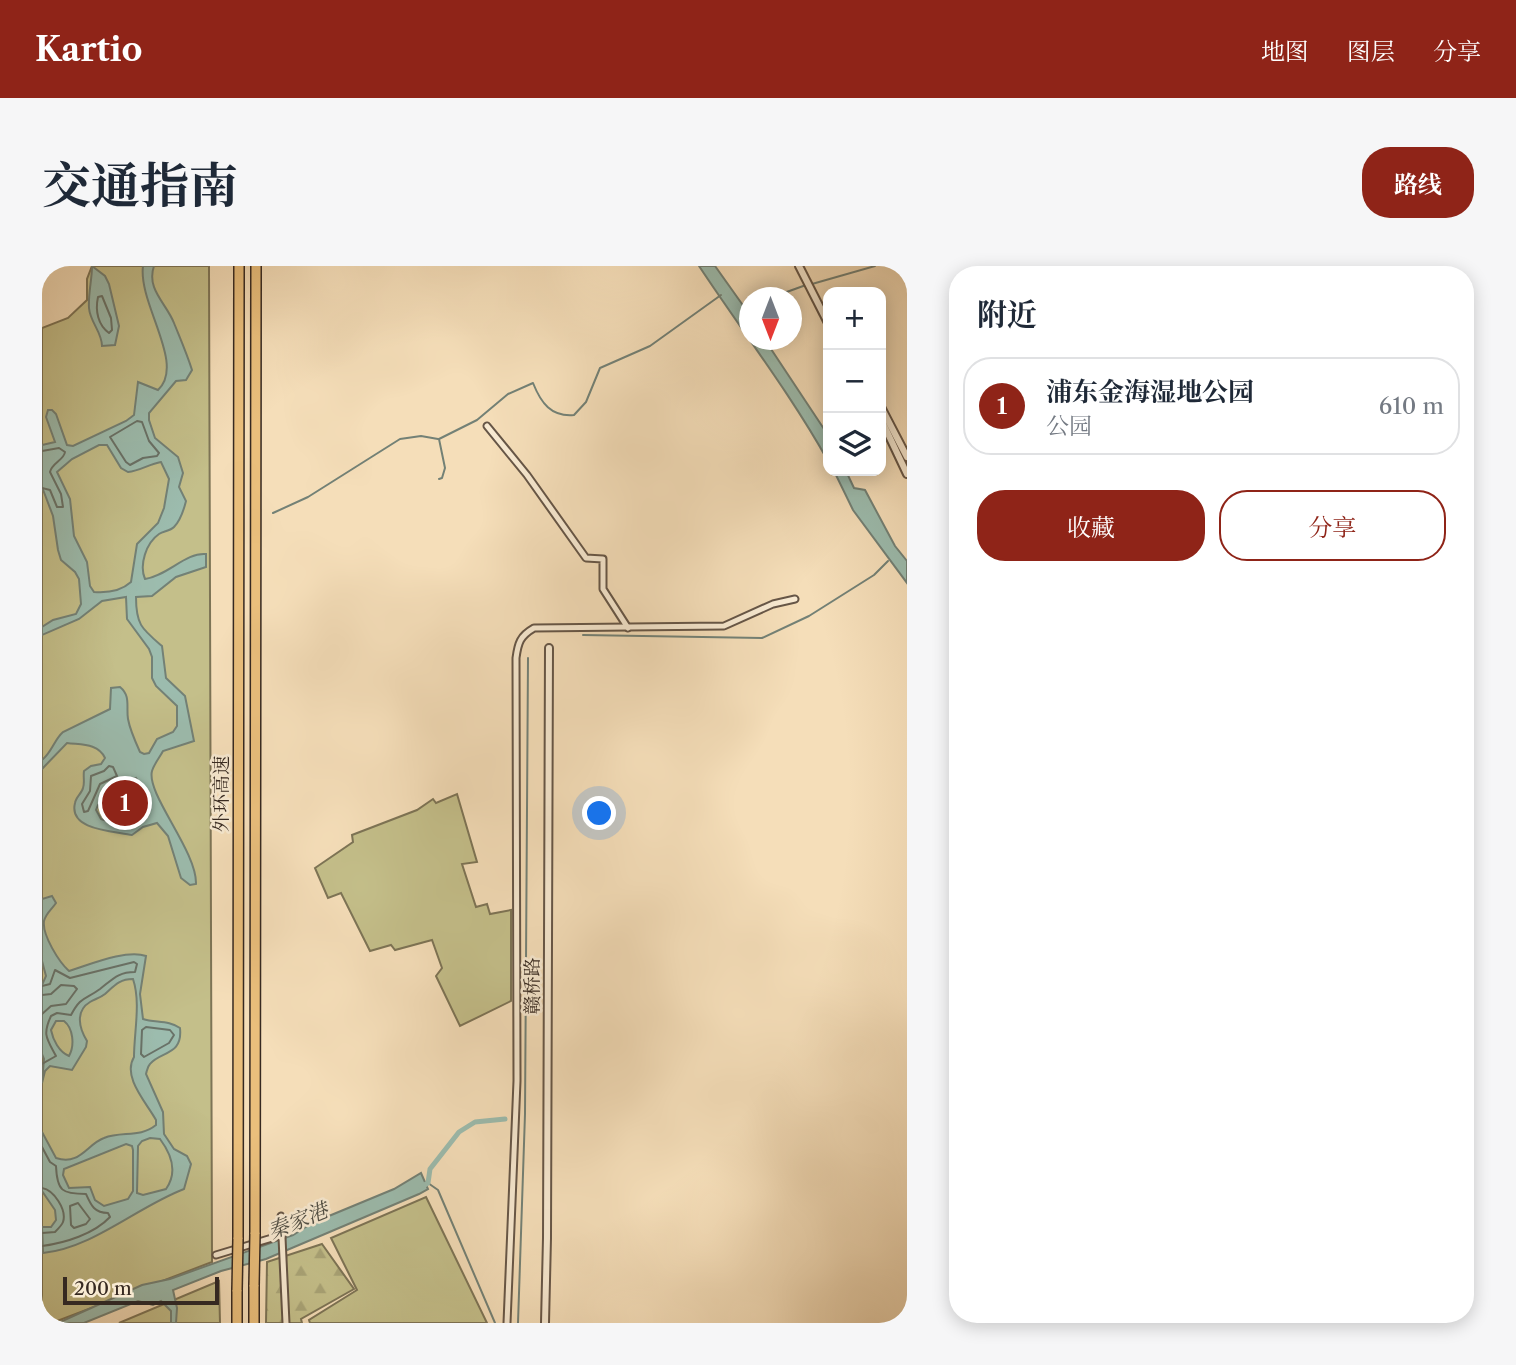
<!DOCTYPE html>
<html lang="zh">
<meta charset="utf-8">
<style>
body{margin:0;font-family:"Libre Caslon Text","Noto Serif SC",serif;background:#f6f6f7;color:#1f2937}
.controls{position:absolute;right:21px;top:21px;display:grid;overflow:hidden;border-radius:14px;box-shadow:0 4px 18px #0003}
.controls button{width:63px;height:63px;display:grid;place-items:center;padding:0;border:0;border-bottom:2px solid #e0e1e3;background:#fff;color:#1f2937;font:35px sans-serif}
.compass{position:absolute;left:697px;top:21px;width:63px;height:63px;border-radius:50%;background:#fff;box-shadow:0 4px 18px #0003;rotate:180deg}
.scale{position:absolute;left:21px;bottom:18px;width:156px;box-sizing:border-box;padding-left:7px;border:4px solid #362921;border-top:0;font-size:19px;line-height:24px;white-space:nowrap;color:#362921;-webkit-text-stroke:5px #f8ead2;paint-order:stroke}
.you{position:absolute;left:558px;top:548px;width:24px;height:24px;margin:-18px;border:5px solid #fff;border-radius:50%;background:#1a73e8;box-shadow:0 0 0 10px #1a73e833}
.badge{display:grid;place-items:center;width:46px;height:46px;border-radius:50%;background:#8f2418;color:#fff;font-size:23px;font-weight:700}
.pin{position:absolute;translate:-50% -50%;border:4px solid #fff;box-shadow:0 2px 7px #0006}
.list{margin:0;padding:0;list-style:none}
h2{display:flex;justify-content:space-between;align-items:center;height:91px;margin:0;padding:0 28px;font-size:30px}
h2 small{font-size:23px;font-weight:400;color:#747a83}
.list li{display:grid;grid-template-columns:46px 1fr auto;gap:21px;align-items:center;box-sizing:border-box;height:98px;margin:0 14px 14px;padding:0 14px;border:2px solid #e0e1e3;border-radius:28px}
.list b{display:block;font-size:26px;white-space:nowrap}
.list p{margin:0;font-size:23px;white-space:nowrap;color:#747a83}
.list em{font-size:23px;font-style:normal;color:#747a83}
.actions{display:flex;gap:14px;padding:21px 28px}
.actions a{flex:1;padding:16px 0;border:2px solid #8f2418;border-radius:28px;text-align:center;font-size:24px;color:#8f2418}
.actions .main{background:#8f2418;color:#fff}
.icon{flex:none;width:38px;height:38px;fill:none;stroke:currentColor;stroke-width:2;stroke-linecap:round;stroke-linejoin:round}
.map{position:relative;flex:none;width:865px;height:1057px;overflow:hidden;border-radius:28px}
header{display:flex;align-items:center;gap:42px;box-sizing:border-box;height:98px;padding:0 35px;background:#8f2418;color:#fff}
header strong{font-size:33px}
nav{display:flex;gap:38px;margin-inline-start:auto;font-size:24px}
.intro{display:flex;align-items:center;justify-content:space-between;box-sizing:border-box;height:168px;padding:0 42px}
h1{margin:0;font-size:49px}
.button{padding:18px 32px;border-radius:28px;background:#8f2418;color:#fff;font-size:24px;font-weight:700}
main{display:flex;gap:42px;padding:0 42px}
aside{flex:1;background:#fff;border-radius:28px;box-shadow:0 4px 18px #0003}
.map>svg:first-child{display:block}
</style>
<header>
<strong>Kartio</strong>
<nav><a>地图</a><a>图层</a><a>分享</a></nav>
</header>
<div class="intro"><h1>交通指南</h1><a class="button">路线</a></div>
<main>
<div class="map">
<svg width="865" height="1057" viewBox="0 0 865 1057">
<defs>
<pattern id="forest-firs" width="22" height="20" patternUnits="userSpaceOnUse" patternTransform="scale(1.75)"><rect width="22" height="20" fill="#c4bf8a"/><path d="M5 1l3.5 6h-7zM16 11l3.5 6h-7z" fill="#a9a477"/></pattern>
</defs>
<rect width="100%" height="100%" fill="#f5deb9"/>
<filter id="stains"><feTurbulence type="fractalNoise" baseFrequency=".00286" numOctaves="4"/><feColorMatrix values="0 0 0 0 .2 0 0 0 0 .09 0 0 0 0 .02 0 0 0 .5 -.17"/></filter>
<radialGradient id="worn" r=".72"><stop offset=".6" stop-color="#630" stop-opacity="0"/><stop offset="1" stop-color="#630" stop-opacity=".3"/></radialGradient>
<path fill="url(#forest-firs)" stroke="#7d7456" stroke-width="2" d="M 280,978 L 312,1023 L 259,1053 L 260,1057 L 224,1057 L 225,996 Z"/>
<g fill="#c4bf8a" stroke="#7d7456" stroke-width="2">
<path d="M 50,0 L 167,0 L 170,996 L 10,1057 L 0,1057 L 0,62 L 26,52 L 45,34 L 45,13 Z"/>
<path d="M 415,528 L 435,596 L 420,598 L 434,641 L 445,638 L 448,648 L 469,644 L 469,735 L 418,760 L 394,710 L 400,702 L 390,674 L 353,684 L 349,679 L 328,685 L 299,627 L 286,632 L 273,602 L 311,576 L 310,569 L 375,544 L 391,533 L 394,537 Z"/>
<path d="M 384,931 L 445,1057 L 268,1057 L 267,1054 L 315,1024 L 289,972 Z"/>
<path d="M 177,1015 L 178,1057 L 77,1057 Z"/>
</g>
<g fill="#9cbcae" stroke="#738176" stroke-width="2" fill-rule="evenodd">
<path d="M 50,0 L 63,10 L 67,18 L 77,60 L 73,79 L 60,80 C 60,66 48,56 47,42 C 46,28 50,14 50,0 Z"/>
<path d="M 101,0 L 112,0 C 104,23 124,37 132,57 C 138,72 145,88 150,104 L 144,114 L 134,115 L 107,147 L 107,154 L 113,172 L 136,191 L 141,207 L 137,221 L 144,235 C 142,243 138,255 132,261 C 128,265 122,265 117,268 C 104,277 97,299 103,313 C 125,310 144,286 164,288 L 164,301 L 134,311 L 110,330 L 94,331 C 94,359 100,363 120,380 L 124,412 L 143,430 L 152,475 L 121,485 C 118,491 112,498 110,505 C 104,528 155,585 154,618 L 148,619 L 139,612 L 126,570 L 115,557 L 101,561 L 90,569 C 74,565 26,565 33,537 C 34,531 40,527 41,522 C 43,517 41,511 42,505 L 49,500 L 59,498 L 63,492 C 56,477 39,479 25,477 L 0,503 L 0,494 C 10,486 12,474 21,466 L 68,443 L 69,422 L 78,421 C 89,430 84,441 86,453 C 88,464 93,475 98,486 L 102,488 L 107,487 L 115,473 L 131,466 L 135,460 L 135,440 L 114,420 L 110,412 L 110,391 L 107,383 L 85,353 L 84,331 L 60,335 L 37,353 L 0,369 L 0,361 L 11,354 L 34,348 L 39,338 L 37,313 L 33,306 L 19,294 L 16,284 L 11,250 L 0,221 L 0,179 L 13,176 L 4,151 L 6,144 L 10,144 L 14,148 L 25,179 L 31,180 L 84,155 L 92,149 L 96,116 L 116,124 C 144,98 96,38 101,0 ZM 57,179 L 65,179 L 79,202 L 86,206 C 98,205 107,198 119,196 L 127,213 L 122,242 L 116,257 L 95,278 L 89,316 C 79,325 65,327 52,326 L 48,320 L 45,296 L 32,270 L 28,233 L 15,206 L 30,193 ZM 94,512 L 106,533 L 107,541 C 95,557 77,560 59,553 L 54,544 L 56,539 L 61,538 L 63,523 C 70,518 84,516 94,512 Z"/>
<path d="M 657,0 L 673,0 L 705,45 L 707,49 L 708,74 L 723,74 L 786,169 L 786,195 C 748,127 700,65 657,0 Z"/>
<path d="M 792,205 L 804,205 L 812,222 L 823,224 L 853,280 L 865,295 L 865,317 L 811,244 Z"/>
<path d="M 10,630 L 14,637 C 10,643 4,647 2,655 C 0,669 17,696 27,705 C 47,699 84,683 104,690 L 98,728 L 101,753 C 113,757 127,754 138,762 C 141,790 118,785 108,798 C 105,801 105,805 104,808 L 121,846 L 122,868 L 132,883 L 145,890 L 149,898 L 142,923 C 95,941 51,982 1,987 L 0,961 L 9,961 L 14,954 L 13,944 L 0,925 L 0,866 L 14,892 C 38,900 45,878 62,872 C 80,865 98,872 114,859 L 114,854 C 104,836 80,811 92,791 C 92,766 99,737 91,713 C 77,713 72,720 63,728 C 58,732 53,733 48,736 C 33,745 37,762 45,775 L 44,781 L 30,804 L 8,800 L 3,805 L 0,817 L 2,793 L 0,788 L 0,719 L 4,710 L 0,695 L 0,633 ZM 14,755 L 22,755 C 31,762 33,779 27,790 C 17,786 11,774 9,764 ZM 108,872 L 118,873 C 130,889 136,906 124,923 L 101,929 L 95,927 L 96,880 L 100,875 ZM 84,878 L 90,880 L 91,884 L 91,925 L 86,933 L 62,940 L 53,934 L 48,921 L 27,922 L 21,909 L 22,903 Z"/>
<path d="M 379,907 L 386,923 L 377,928 L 224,993 L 179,1005 L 131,1024 L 135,1042 L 134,1057 L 129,1057 L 129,1045 L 119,1035 L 111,1039 L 96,1035 L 42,1057 L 16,1057 L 100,1019 L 128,1013 L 251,969 L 270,957 L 352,923 Z"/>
</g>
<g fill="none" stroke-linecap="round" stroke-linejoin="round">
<g stroke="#697268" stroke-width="2">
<path d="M 60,30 L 69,52 L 70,64 L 67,67 C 56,59 53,45 56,31 Z"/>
<path d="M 95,155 L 100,156 L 107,175 L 117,187 L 115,190 L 101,192 L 88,199 L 84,196 L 68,171 Z"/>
<path d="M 0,185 L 17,182 L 23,186 C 22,194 10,197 8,206 L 19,228 L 21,241 L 15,241 L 8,224 L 0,222"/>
<path d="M 67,500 L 71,501 L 75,510 L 58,518 L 46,545 L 42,546 L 40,538 L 48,525 L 49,510 L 62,505 Z"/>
<path d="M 0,720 L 8,718 L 13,704 L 28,712 L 92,696 L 95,698 L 93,706 C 76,706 71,713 58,723 C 43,734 39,730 29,749 L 15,747 L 9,750 C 0,769 5,773 14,790 L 0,798"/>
<path d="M 0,729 L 9,728 L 19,719 L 32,720 L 35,723 L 24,738 L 9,740 L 0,748"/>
<path d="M 104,761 L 128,764 L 132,769 L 127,777 L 102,791 L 99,788 L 100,764 Z"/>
<path d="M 0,881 L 8,896 L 14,900 C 15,925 20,928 44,928 C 49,939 52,947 66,947 L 68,951 C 52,968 23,977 0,980"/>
<path d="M 0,922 C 12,924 25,944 21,956 C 20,959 15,964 13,966 L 0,967"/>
<path d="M 36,937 L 48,953 L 44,958 L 32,962 L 29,959 L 28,940 Z"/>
</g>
<g stroke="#738176" stroke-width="2">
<path d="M 770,18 L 833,0"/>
<path d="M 728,32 L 764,19"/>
<path d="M 397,213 L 400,212 L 403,202 L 397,173 L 435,154 L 466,128 L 491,117 C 499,137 509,151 532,149 L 544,136 L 558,102 L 608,80 L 679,29"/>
<path d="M 231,247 L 266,231 L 358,173 L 379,170 L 396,173"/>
<path d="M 541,369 L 720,372 L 767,350 L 832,309 L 846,295"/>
<path d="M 386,917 L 396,924 L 453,1057"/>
<path d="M 476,1057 L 483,848 L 486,392"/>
</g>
<path stroke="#9cbcae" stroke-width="5" d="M 379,921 L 386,917 L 388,903 L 417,866 L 433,856 L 463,853"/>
<defs>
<g id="minor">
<path d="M 445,160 L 485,209 L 544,292 L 561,293 L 561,323 L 586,362"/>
<path d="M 239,950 L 244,1057"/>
<path d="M 174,989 L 240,969"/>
<path d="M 465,1057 L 475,815 L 474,392 C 476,377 478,370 492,362 L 682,360 L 731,338 L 753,333"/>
</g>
<g id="tertiary">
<path d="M 757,0 L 786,57"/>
<path d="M 839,141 L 865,191"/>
<path d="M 839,153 L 865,208"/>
<path d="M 503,1057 L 505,972 L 507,382"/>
</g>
<g id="motorway">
<path d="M 213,968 L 214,0"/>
<path d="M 196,973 L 197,0"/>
<path d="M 195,1057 L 195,1024"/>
<path d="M 212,1057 L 212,1019"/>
</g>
</defs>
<use href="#minor" stroke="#665647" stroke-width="9"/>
<use href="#tertiary" stroke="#665647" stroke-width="10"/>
<use href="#motorway" stroke="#362921" stroke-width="12"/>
<use href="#minor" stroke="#f8ead2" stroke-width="5"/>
<use href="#tertiary" stroke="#f8ead2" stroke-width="6"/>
<use href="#motorway" stroke="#eabf7c" stroke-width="9"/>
<defs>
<g id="motorway-bridge">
<path d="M 212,1019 L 213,968"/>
<path d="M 195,1024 L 196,973"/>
</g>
</defs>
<use href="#motorway-bridge" stroke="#362921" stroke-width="12" stroke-linecap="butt"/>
<use href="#motorway-bridge" stroke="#eabf7c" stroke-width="9"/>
</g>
<g text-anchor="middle" stroke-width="5" stroke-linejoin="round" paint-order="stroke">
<g font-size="19" fill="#362921" stroke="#f8ead2">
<text transform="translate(179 528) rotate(-90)" y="7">外环高速</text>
<text transform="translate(490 720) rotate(-90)" y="7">赣桥路</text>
</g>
<g font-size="21" font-style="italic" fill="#504e44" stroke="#f8ead2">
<text transform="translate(256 955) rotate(-22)" y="7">秦家港</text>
</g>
</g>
<rect width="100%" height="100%" filter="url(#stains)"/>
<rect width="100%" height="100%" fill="url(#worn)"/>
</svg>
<div class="controls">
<button>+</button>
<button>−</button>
<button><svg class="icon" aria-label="layers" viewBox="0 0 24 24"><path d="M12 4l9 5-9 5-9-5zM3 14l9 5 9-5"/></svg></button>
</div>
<svg class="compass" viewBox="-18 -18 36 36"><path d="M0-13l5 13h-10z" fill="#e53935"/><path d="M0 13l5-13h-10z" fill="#747a83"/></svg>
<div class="scale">200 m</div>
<div class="you"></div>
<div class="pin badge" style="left:83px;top:537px">1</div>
</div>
<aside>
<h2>附近<small></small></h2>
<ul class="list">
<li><span class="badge">1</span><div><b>浦东金海湿地公园</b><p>公园</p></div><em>610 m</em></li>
</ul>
<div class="actions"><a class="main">收藏</a><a>分享</a></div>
</aside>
</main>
